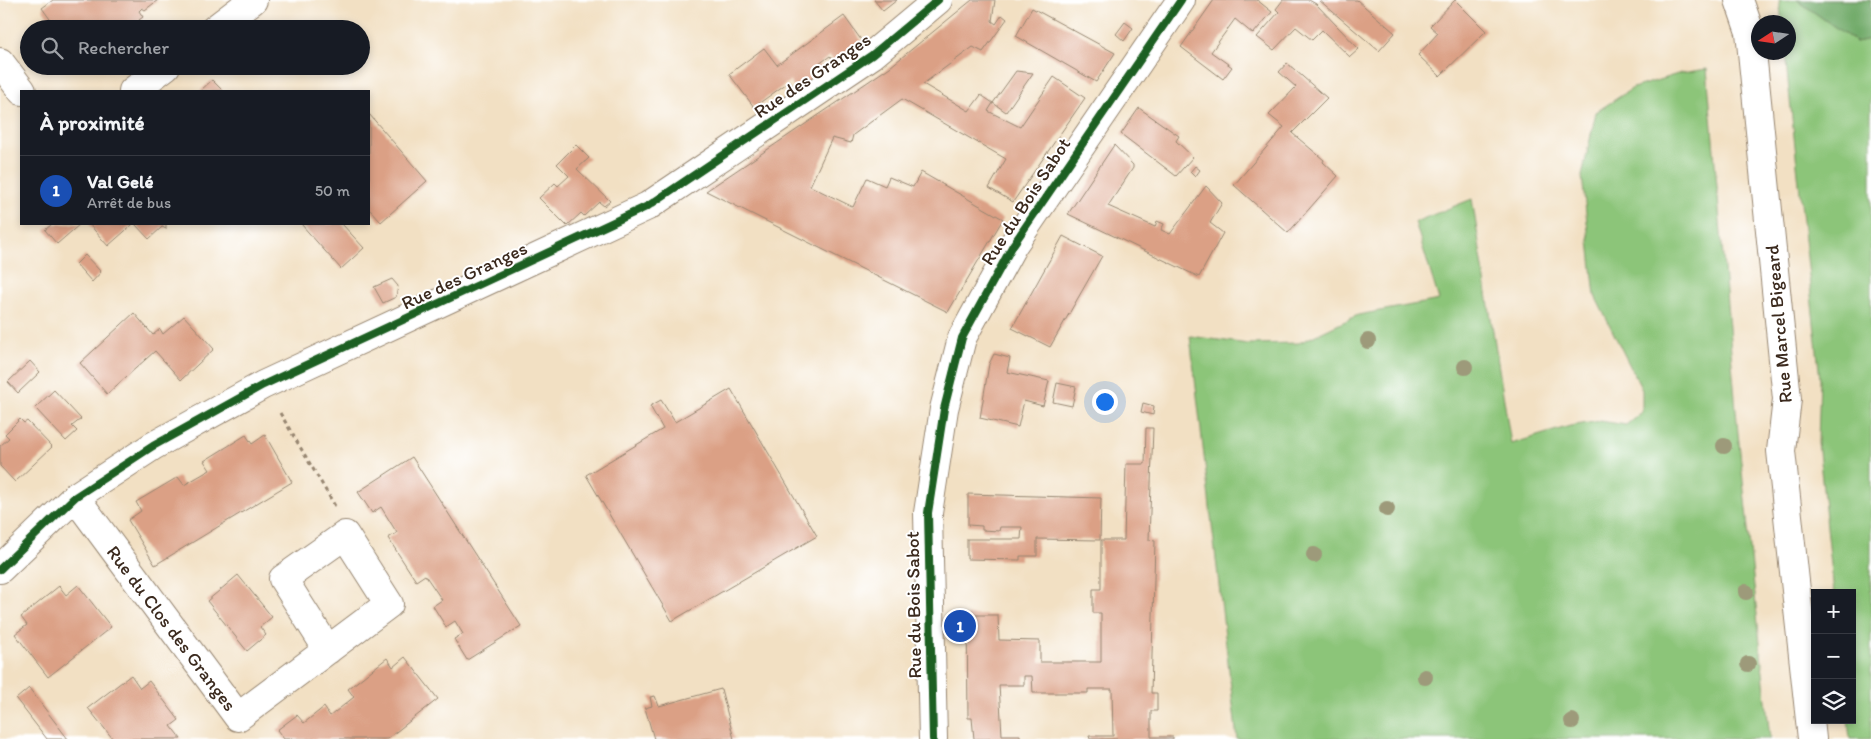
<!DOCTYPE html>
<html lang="fr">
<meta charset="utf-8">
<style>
body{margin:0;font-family:Itim,sans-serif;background:#242831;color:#f1f3f6}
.controls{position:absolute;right:15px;bottom:15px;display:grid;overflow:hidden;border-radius:0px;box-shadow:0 2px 8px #0003}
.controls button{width:45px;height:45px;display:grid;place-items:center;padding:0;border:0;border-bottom:1px solid #363941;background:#171b24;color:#f1f3f6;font:25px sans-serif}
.compass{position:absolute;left:1751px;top:15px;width:45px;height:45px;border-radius:50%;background:#171b24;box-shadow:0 2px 8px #0003;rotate:258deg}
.you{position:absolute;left:1104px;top:401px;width:18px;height:18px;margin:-12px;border:4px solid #fff;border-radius:50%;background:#1a73e8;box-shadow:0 0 0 8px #1a73e833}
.badge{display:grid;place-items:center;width:32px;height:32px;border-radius:50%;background:#c8321e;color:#fff;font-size:16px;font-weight:700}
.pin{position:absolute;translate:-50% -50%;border:2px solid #fff;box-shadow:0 1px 5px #0006}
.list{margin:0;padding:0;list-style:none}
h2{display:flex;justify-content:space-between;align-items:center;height:65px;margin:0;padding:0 20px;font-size:21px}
h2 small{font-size:16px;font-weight:400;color:#9ea1a6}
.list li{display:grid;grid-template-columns:32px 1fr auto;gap:15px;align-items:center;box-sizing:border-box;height:70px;padding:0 20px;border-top:1px solid #363941}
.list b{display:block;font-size:19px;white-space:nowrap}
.list p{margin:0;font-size:16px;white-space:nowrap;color:#9ea1a6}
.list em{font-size:16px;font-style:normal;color:#9ea1a6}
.icon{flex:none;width:28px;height:28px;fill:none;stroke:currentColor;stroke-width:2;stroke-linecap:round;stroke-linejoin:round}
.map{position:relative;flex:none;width:1871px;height:739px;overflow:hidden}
.search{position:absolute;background:#171b24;box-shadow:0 2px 8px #0003;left:20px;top:20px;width:350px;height:55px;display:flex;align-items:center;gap:12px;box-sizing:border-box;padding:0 18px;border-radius:28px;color:#9ea1a6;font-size:19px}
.panel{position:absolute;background:#171b24;box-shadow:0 2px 8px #0003;left:20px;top:90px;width:350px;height:135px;border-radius:0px}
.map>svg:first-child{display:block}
</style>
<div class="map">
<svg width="1871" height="739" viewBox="0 0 1871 739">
<rect width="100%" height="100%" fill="#fff"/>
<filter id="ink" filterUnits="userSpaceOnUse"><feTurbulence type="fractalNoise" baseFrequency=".02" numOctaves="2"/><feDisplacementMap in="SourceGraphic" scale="10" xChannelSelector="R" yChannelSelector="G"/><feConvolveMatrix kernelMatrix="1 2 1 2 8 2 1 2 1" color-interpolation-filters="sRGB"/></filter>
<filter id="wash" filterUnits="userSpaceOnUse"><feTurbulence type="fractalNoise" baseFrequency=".0096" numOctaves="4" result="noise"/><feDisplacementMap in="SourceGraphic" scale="20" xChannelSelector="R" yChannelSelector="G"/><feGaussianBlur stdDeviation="1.12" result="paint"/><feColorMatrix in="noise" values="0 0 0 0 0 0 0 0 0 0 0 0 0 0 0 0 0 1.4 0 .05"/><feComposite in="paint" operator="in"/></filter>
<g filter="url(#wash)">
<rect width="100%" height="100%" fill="#f2e0c3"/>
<g fill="#8cc579" stroke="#64784c">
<path d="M 1779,0 L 1797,0 L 1856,42 L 1871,39 L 1871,739 L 1850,739 L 1848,720 L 1852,720 L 1852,593 L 1834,593 L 1818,442 L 1820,379 L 1785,53 L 1788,52 L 1788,22 L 1782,22 Z"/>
<path d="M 1707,69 L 1738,433 L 1770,739 L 1237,739 L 1190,336 L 1248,344 L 1299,343 L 1358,315 L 1439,300 L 1415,222 L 1472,199 L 1511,444 L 1570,426 L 1600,421 L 1626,425 L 1642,412 L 1642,390 L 1595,296 L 1582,176 L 1596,112 L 1633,88 L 1681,73 Z"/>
</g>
<path fill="#71aa69" stroke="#566a44" d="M 1797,0 L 1871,0 L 1871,39 L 1856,42 Z"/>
<g id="blocks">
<g fill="#dba085">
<path d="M 53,0 L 158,0 L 145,10 L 142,8 L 139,11 L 143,17 L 139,20 L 145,29 L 57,29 L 42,8 Z"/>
<path d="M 874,0 L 897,0 L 883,11 Z"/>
<path d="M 972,0 L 995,0 L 992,21 L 996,24 L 1002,15 L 1007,19 L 983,52 L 973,47 L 923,84 L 969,111 L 981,95 L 993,103 L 1016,71 L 1033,73 L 1006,112 L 993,103 L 988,111 L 1020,127 L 1054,77 L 1085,98 L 1013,202 L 989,188 L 1006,159 L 902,99 L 853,135 L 851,143 L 832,138 L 810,186 L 853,207 L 867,178 L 885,186 L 889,177 L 913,187 L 921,172 L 1003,219 L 948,312 L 706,191 L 890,67 Z"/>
<path d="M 1214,0 L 1257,0 L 1272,12 L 1253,34 L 1235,19 L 1211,52 L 1232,67 L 1223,79 L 1181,47 Z"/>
<path d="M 1283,0 L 1309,0 L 1316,4 L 1359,49 L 1350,57 L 1322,30 L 1312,40 L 1296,27 L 1274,50 L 1257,37 L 1279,12 L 1276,9 Z"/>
<path d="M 1319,0 L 1357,0 L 1395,33 L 1379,51 Z"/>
<path d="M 1455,0 L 1486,31 L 1440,76 L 1418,55 L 1438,33 L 1430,26 Z"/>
<path d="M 1032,8 L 1115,53 L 1096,82 L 1016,36 Z"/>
<path d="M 844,16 L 864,44 L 836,63 L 830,56 L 819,64 L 824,71 L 796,91 L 790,81 L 754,107 L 729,74 L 764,48 L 777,65 Z"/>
<path d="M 1125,22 L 1133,28 L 1124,41 L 1116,34 Z"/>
<path d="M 1287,63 L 1327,98 L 1292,133 L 1324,160 L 1323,162 L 1338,176 L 1288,233 L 1234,185 L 1284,127 L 1269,115 L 1296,87 L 1279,72 Z"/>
<path d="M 212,80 L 223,91 L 200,91 Z"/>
<path d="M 1139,108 L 1179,136 L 1176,141 L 1193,157 L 1176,176 L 1121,134 Z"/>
<path d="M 369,114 L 427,181 L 381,222 L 369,209 Z"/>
<path d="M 576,145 L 589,158 L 577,169 L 610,201 L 604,206 L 599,202 L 584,216 L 581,213 L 567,226 L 539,198 L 555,183 L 558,186 L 569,176 L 557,164 Z"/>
<path d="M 1114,145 L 1133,165 L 1133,168 L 1108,206 L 1155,227 L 1157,221 L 1164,224 L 1161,230 L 1170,234 L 1206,186 L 1222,203 L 1210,223 L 1223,233 L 1199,277 L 1068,214 Z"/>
<path d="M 1195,166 L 1200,170 L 1195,177 L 1190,172 Z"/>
<path d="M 52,224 L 80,224 L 57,244 L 45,230 Z"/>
<path d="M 89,224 L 133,224 L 108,246 Z"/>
<path d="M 135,224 L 166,224 L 166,229 L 162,227 L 149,239 Z"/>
<path d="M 301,224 L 342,224 L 364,248 L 341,269 Z"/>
<path d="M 1063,236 L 1102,256 L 1050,347 L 1012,328 Z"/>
<path d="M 85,255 L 101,272 L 92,282 L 76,264 Z"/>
<path d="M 392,279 L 398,286 L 396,297 L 383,303 L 374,287 Z"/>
<path d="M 134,313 L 153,335 L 160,329 L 163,334 L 184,316 L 214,349 L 181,380 L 155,351 L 107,394 L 80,363 Z"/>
<path d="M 994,354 L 1010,358 L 1007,372 L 1049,381 L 1043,406 L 1024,401 L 1018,427 L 980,418 L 989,364 Z"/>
<path d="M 30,361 L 40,372 L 18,393 L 8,382 Z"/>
<path d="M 1057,383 L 1076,387 L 1072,406 L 1053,402 Z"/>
<path d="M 731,389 L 817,536 L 672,621 L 586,475 L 663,429 L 650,406 L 661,400 L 675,422 Z"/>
<path d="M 54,390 L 81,419 L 72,426 L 77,431 L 66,441 L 35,408 Z"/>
<path d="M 1143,403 L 1154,406 L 1153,415 L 1141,412 Z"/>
<path d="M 20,419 L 24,423 L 27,421 L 52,447 L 15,482 L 0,466 L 0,446 L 9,438 L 5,434 Z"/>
<path d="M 1146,428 L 1153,428 L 1149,540 L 1155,541 L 1151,693 L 1157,693 L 1157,711 L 1151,711 L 1151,737 L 1173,737 L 1173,739 L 1090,739 L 1089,736 L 1113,736 L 1112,689 L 1088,689 L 1088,693 L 1033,693 L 1032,676 L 1024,676 L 1024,685 L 999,685 L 1002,735 L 1020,735 L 1020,739 L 974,739 L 972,718 L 968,718 L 967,615 L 998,615 L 999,640 L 1040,641 L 1040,662 L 1101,662 L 1101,613 L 1093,613 L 1093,589 L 1101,589 L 1101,540 L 1124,540 L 1126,464 L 1145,464 Z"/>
<path d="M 246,435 L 252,444 L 265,435 L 292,482 L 155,565 L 128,520 L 141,511 L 136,502 L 178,477 L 184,485 L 210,470 L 204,461 Z"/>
<path d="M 412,457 L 521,626 L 467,660 L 454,639 L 463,634 L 455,621 L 446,627 L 433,606 L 442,600 L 425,575 L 416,581 L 388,538 L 397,533 L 381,507 L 372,513 L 358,492 Z"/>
<path d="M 968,494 L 1101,498 L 1100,540 L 1037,539 L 1037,556 L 1020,556 L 1020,560 L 967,559 L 967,539 L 1021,539 L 1022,527 L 1000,527 L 999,531 L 982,530 L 982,526 L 968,525 Z"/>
<path d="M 238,575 L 272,617 L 260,627 L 266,635 L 247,651 L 207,601 Z"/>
<path d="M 78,585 L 111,627 L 48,677 L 15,634 L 27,625 L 21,617 L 59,586 L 66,595 Z"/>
<path d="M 405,657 L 438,699 L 387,739 L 284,739 L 277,730 L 297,715 L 304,723 L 324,707 L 330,716 L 354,697 L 348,689 L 387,658 L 393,667 Z"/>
<path d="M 131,675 L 140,688 L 149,681 L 179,720 L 171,726 L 181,739 L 113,739 L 88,708 Z"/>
<path d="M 29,688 L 68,739 L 47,739 L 16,699 Z"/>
<path d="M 721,689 L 734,739 L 654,739 L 645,708 L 652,706 L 650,697 L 655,696 L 659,706 Z"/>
</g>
</g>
</g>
<g filter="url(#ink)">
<use href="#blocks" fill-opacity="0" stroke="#968570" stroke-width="1"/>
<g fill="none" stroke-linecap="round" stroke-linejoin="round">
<defs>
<g id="minor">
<path d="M 1739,0 L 1750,32 L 1787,399 L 1781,451 L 1812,739"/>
<path d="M 215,29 L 253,0"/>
<path d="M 0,62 L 22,91"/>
<path d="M 133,91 L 166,66"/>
<path d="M 75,497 L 238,717 L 389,604 L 345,535 L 283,579 L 328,650"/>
<path d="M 0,569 L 75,497 L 153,446 L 263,385 L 648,206 L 872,55 L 938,0"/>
</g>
<path id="major" d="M 933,739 L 928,513 L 944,409 L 962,338 L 1013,245 L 1181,0"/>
</defs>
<use href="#minor" stroke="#968570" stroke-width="30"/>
<use href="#major" stroke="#968570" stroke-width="30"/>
<path stroke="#968570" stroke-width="3" stroke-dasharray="4 4" stroke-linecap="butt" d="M 280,413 L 335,506"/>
<use href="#minor" stroke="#fff" stroke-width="28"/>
<use href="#major" stroke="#fff" stroke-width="28"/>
<defs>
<g id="cycleway">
<path d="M 0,569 L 75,497 L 153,446 L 263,385 L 648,206 L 872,55 L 938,0"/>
<path d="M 933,739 L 928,513 L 944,409 L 962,338 L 1013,245 L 1181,0"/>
</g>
</defs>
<use href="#cycleway" stroke="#fff" stroke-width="11"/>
<use href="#cycleway" stroke="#1b5e20" stroke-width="8"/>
</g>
<g fill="#9d9a7a">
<circle cx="1368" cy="341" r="8"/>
<circle cx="1465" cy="367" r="8"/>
<circle cx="1724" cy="446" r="8"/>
<circle cx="1387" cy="509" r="8"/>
<circle cx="1314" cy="555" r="8"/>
<circle cx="1746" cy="592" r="8"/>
<circle cx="1748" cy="664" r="8"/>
<circle cx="1425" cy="677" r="8"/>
<circle cx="1572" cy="721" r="8"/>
</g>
</g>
<g text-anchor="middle" stroke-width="4" stroke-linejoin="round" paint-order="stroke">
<g font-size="19" fill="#3b2a1e" stroke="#fff">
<text transform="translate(812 75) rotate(-34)" y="7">Rue des Granges</text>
<text transform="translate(1025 201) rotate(-57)" y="7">Rue du Bois Sabot</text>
<text transform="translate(464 275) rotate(-25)" y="7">Rue des Granges</text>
<text transform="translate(1778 324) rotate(-95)" y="7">Rue Marcel Bigeard</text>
<text transform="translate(913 605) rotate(-91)" y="7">Rue du Bois Sabot</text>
<text transform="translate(172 628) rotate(53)" y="7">Rue du Clos des Granges</text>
</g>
</g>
</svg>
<div class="controls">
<button>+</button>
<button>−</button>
<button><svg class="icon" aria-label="layers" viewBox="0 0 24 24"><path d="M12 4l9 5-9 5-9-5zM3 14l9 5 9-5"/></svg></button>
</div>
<svg class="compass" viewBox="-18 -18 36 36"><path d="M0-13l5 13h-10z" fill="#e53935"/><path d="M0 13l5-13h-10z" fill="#9ea1a6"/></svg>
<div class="you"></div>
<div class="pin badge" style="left:960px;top:626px;background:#1a4fb4">1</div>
<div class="search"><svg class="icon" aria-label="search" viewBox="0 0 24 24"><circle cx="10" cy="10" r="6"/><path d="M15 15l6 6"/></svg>Rechercher</div>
<section class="panel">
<h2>À proximité<small></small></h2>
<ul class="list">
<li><span class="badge" style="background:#1a4fb4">1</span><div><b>Val Gelé</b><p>Arrêt de bus</p></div><em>50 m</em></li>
</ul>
</section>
</div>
